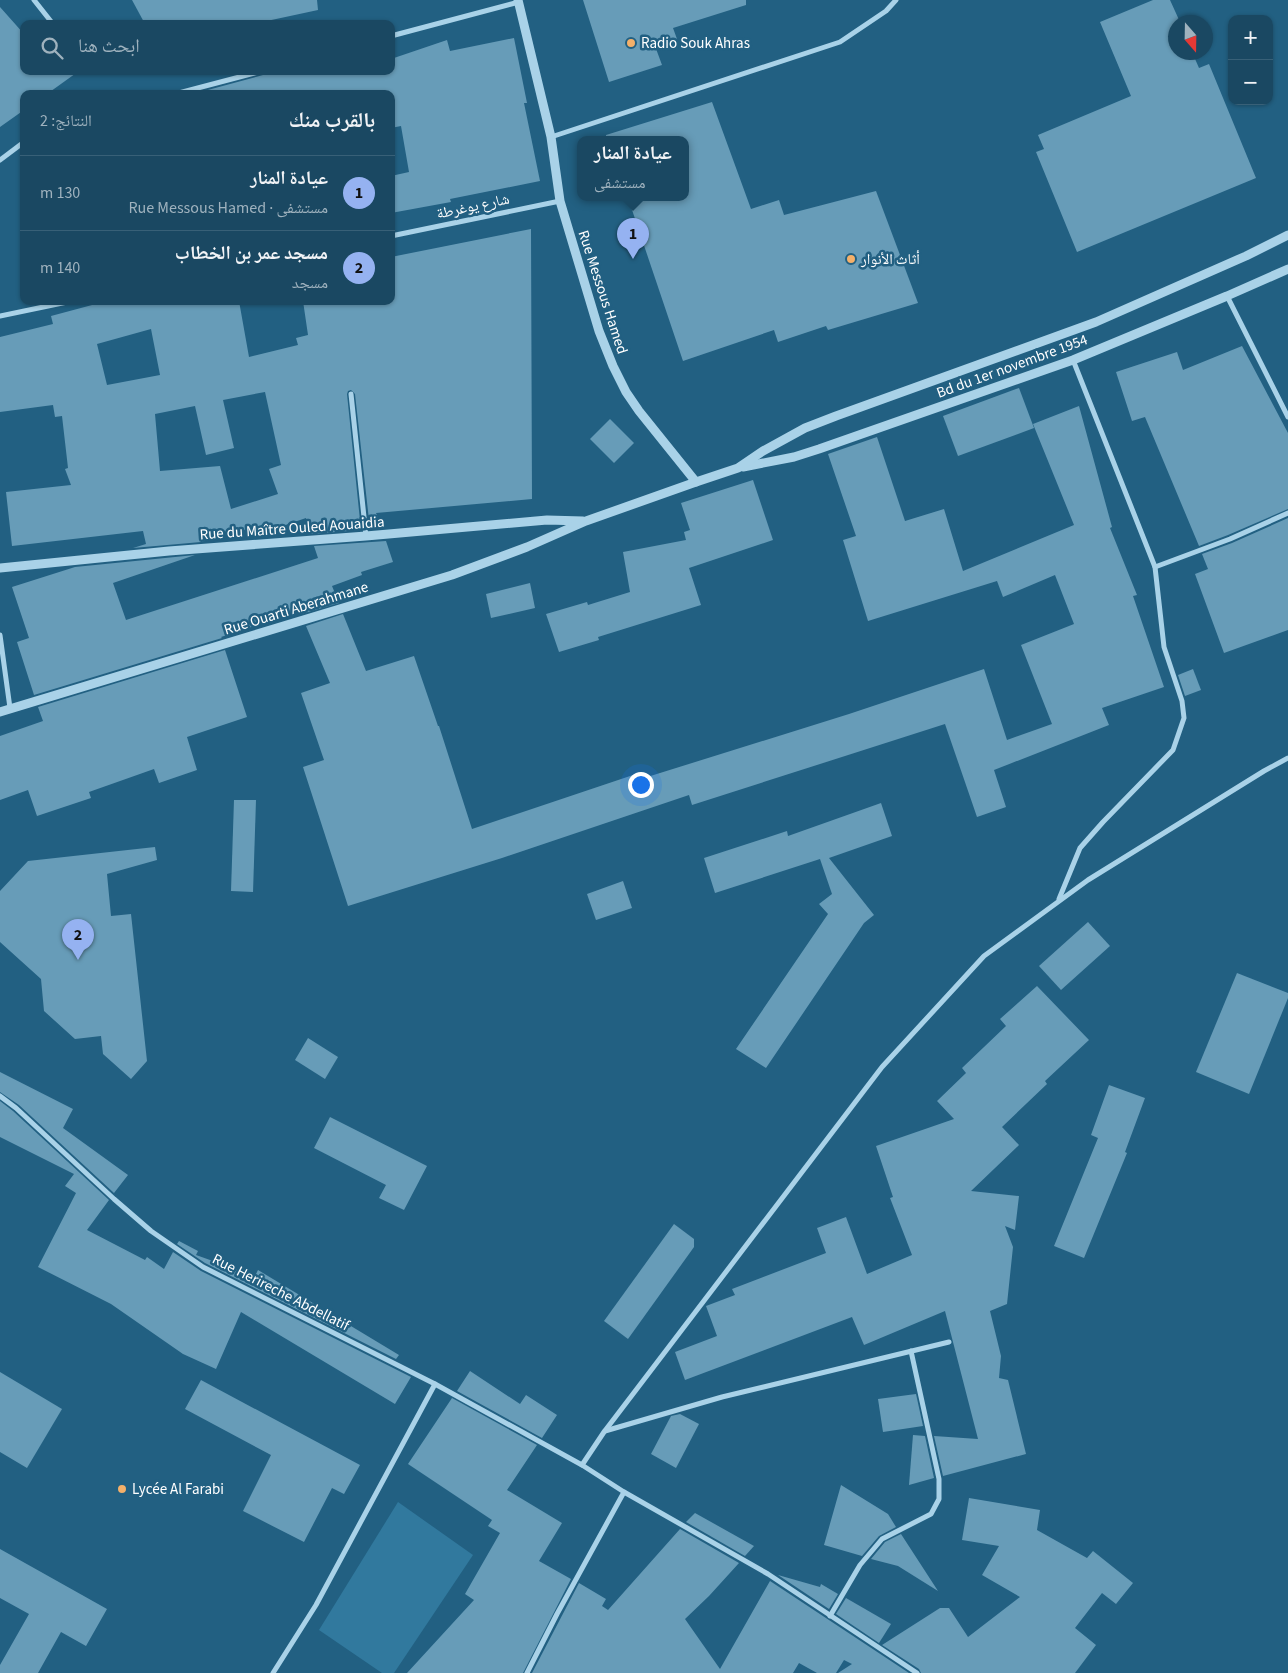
<!DOCTYPE html>
<html lang="ar">
<meta charset="utf-8">
<style>
body{margin:0;font-family:"Source Sans 3","Noto Naskh Arabic",sans-serif;background:#27526b;color:#f1f3f6;direction:rtl}
.controls{position:absolute;right:15px;top:15px;display:grid;overflow:hidden;border-radius:10px;box-shadow:0 1px 4px #0004}
.controls button{width:45px;height:45px;display:grid;place-items:center;padding:0;border:0;border-bottom:1px solid #386077;background:#1a4862;color:#f1f3f6;font:25px sans-serif}
.compass{position:absolute;left:1168px;top:15px;width:45px;height:45px;border-radius:50%;background:#1a4862;box-shadow:0 1px 4px #0004;rotate:160deg}
.you{position:absolute;left:640px;top:784px;width:18px;height:18px;margin:-12px;border:4px solid #fff;border-radius:50%;background:#1a73e8;box-shadow:0 0 0 8px #1a73e833}
.badge{display:grid;place-items:center;width:32px;height:32px;border-radius:50%;background:#95b2f1;color:#111;font-size:16px;font-weight:700}
.pin{position:absolute;translate:-50% -41px;filter:drop-shadow(0 1px 2px #0008)}
.pin::after{content:'';position:absolute;top:26px;width:18px;height:15px;background:inherit;clip-path:polygon(0 0,100% 0,50% 100%)}
.popup{position:absolute;left:577px;top:136px;width:112px;height:65px;box-sizing:border-box;display:grid;place-content:center;border-radius:10px;background:#1a4862;filter:drop-shadow(0 1px 4px #0005);font-size:16px;white-space:nowrap;color:#9fb2be}
.popup b{font-size:19px;color:#f1f3f6}
.popup::after{content:'';position:absolute;left:50%;top:100%;margin-left:-10px;border:10px solid transparent;border-top-color:#1a4862}
.list{margin:0;padding:0;list-style:none}
h2{display:flex;justify-content:space-between;align-items:center;height:65px;margin:0;padding:0 20px;font-size:21px}
h2 small{font-size:16px;font-weight:400;color:#9fb2be}
.list li{display:grid;grid-template-columns:32px 1fr auto;gap:15px;align-items:center;box-sizing:border-box;height:75px;padding:0 20px;border-top:1px solid #386077}
.list b{display:block;font-size:19px;white-space:nowrap}
.list p{margin:0;font-size:16px;white-space:nowrap;color:#9fb2be}
.list em{font-size:16px;font-style:normal;color:#9fb2be}
.icon{flex:none;width:28px;height:28px;fill:none;stroke:currentColor;stroke-width:2;stroke-linecap:round;stroke-linejoin:round}
.map{position:relative;flex:none;width:1288px;height:1673px;overflow:hidden;direction:ltr}
.search{position:absolute;background:#1a4862;box-shadow:0 1px 4px #0004;left:20px;top:20px;width:375px;height:55px;display:flex;align-items:center;gap:12px;box-sizing:border-box;padding:0 18px;border-radius:10px;color:#9fb2be;font-size:19px}
.panel{position:absolute;background:#1a4862;box-shadow:0 1px 4px #0004;left:20px;top:90px;width:375px;height:215px;border-radius:10px;direction:rtl}
.map>svg:first-child{display:block}
</style>
<div class="map">
<svg width="1288" height="1673" viewBox="0 0 1288 1673">
<rect width="100%" height="100%" fill="#226082"/>
<path fill="#31799e" d="M 398,1502 L 473,1555 L 394,1673 L 382,1673 L 319,1630 Z"/>
<g fill="#679cb8" fill-rule="evenodd">
<path d="M 132,0 L 317,0 L 318,10 L 253,24 L 145,24 Z"/>
<path d="M 583,0 L 746,0 L 746,5 L 673,28 L 677,39 L 655,46 L 662,65 L 609,82 Z"/>
<path d="M 1153,0 L 1170,0 L 1180,22 L 1176,22 L 1176,52 L 1192,52 L 1199,68 L 1209,64 L 1256,178 L 1077,252 L 1036,152 L 1044,149 L 1038,135 L 1131,96 L 1100,22 Z"/>
<path d="M 0,7 L 24,34 L 24,71 L 79,71 L 47,94 L 24,94 L 24,110 L 0,127 Z"/>
<path d="M 514,38 L 527,103 L 524,103 L 540,181 L 450,199 L 451,202 L 391,213 L 391,176 L 409,172 L 401,126 L 391,128 L 391,94 L 193,94 L 263,75 L 266,71 L 391,71 L 391,59 L 447,40 L 450,51 Z"/>
<path d="M 712,102 L 751,209 L 779,200 L 784,215 L 876,191 L 918,303 L 828,330 L 826,326 L 778,342 L 774,330 L 683,361 L 628,198 L 686,198 L 686,140 L 606,140 L 606,135 Z"/>
<path d="M 531,229 L 532,499 L 376,513 L 382,528 L 370,529 L 355,394 L 351,390 L 348,391 L 347,394 L 361,530 L 310,534 L 306,518 L 253,536 L 251,528 L 201,542 L 133,548 L 146,544 L 143,531 L 12,546 L 6,492 L 71,485 L 65,469 L 68,468 L 62,416 L 55,417 L 53,405 L 0,412 L 0,337 L 53,324 L 51,316 L 107,301 L 239,301 L 249,357 L 298,345 L 296,338 L 308,335 L 303,301 L 391,301 L 391,257 ZM 151,329 L 160,375 L 107,385 L 97,344 ZM 265,392 L 281,465 L 269,469 L 278,494 L 231,509 L 220,466 L 160,471 L 155,414 L 195,406 L 206,455 L 234,448 L 223,400 Z"/>
<path d="M 1242,346 L 1288,433 L 1288,509 L 1228,535 L 1199,546 L 1145,417 L 1132,421 L 1116,372 L 1177,352 L 1183,370 Z"/>
<path d="M 1019,388 L 1034,428 L 958,456 L 943,416 Z"/>
<path d="M 1079,406 L 1112,527 L 1110,528 L 1137,595 L 1133,596 L 1164,687 L 1102,708 L 1109,725 L 994,770 L 1006,807 L 977,817 L 945,724 L 692,805 L 689,795 L 502,858 L 348,906 L 303,767 L 324,760 L 301,693 L 330,683 L 306,626 L 343,614 L 366,671 L 414,656 L 438,726 L 439,726 L 472,829 L 642,772 L 644,778 L 849,714 L 984,669 L 1007,740 L 1052,724 L 1021,645 L 1074,624 L 1055,575 L 1003,597 L 997,581 L 868,621 L 843,540 L 856,536 L 828,454 L 877,437 L 905,521 L 944,509 L 963,571 L 1074,525 L 1033,424 Z"/>
<path d="M 610,419 L 634,443 L 614,463 L 590,439 Z"/>
<path d="M 753,480 L 773,540 L 689,568 L 701,605 L 598,637 L 599,640 L 559,652 L 546,614 L 587,602 L 588,605 L 630,592 L 623,552 L 686,540 L 684,532 L 690,530 L 681,503 Z"/>
<path d="M 1288,518 L 1288,630 L 1224,653 L 1195,574 L 1208,569 L 1202,554 L 1232,543 Z"/>
<path d="M 386,541 L 393,562 L 361,572 L 362,575 L 332,586 L 339,603 L 301,614 L 300,611 L 221,637 L 222,638 L 34,695 L 17,642 L 29,638 L 12,587 L 75,567 L 195,555 L 113,583 L 126,620 L 318,558 L 314,546 Z"/>
<path d="M 530,583 L 535,608 L 491,618 L 486,594 Z"/>
<path d="M 225,650 L 247,717 L 187,737 L 197,770 L 159,783 L 154,769 L 89,792 L 91,798 L 37,816 L 28,790 L 0,800 L 0,736 L 43,721 L 38,707 Z"/>
<path d="M 1193,669 L 1201,690 L 1185,696 L 1178,675 Z"/>
<path d="M 234,800 L 256,800 L 253,892 L 231,891 Z"/>
<path d="M 881,803 L 892,836 L 829,858 L 874,915 L 864,923 L 766,1068 L 736,1049 L 828,914 L 819,904 L 832,894 L 820,859 L 715,893 L 704,858 L 787,831 L 788,836 Z"/>
<path d="M 155,847 L 157,860 L 107,874 L 111,916 L 131,914 L 147,1061 L 131,1079 L 103,1054 L 101,1036 L 75,1039 L 44,1011 L 41,979 L 0,942 L 0,891 L 28,861 Z"/>
<path d="M 623,881 L 632,908 L 596,920 L 587,894 Z"/>
<path d="M 1088,922 L 1110,946 L 1061,990 L 1039,966 Z"/>
<path d="M 1237,973 L 1288,993 L 1288,998 L 1249,1094 L 1196,1072 Z"/>
<path d="M 1037,986 L 1089,1040 L 1045,1081 L 1047,1084 L 1002,1127 L 1019,1145 L 971,1191 L 1019,1196 L 1015,1230 L 1005,1226 L 1013,1247 L 1007,1304 L 990,1311 L 1001,1356 L 999,1378 L 1008,1380 L 1026,1454 L 943,1476 L 934,1436 L 978,1439 L 945,1311 L 864,1345 L 852,1317 L 685,1380 L 675,1352 L 717,1336 L 706,1306 L 735,1295 L 732,1289 L 826,1253 L 817,1228 L 846,1217 L 867,1274 L 912,1255 L 890,1198 L 893,1197 L 876,1146 L 954,1119 L 937,1101 L 966,1073 L 962,1068 L 1006,1026 L 1000,1019 Z"/>
<path d="M 308,1038 L 338,1057 L 325,1079 L 295,1060 Z"/>
<path d="M 0,1072 L 73,1109 L 63,1128 L 128,1175 L 114,1193 L 19,1105 L 0,1092 Z"/>
<path d="M 1109,1085 L 1145,1098 L 1125,1152 L 1127,1153 L 1084,1258 L 1054,1246 L 1098,1138 L 1091,1135 Z"/>
<path d="M 0,1101 L 13,1111 L 109,1200 L 87,1230 L 145,1260 L 147,1257 L 164,1269 L 173,1252 L 201,1271 L 411,1377 L 395,1404 L 241,1312 L 216,1369 L 183,1354 L 111,1304 L 38,1267 L 76,1193 L 65,1186 L 74,1174 L 0,1137 Z"/>
<path d="M 330,1117 L 427,1166 L 404,1210 L 379,1198 L 386,1185 L 314,1148 Z"/>
<path d="M 674,1224 L 694,1239 L 694,1247 L 628,1339 L 604,1321 Z"/>
<path d="M 179,1241 L 198,1251 L 196,1255 L 255,1276 L 258,1270 L 399,1355 L 396,1359 L 205,1263 L 177,1244 Z"/>
<path d="M 470,1371 L 520,1404 L 526,1395 L 557,1415 L 542,1438 L 457,1391 Z"/>
<path d="M 0,1372 L 62,1409 L 27,1468 L 0,1452 Z"/>
<path d="M 201,1380 L 360,1465 L 344,1494 L 332,1488 L 304,1542 L 243,1511 L 271,1455 L 185,1409 Z"/>
<path d="M 916,1394 L 923,1426 L 883,1432 L 878,1399 Z"/>
<path d="M 452,1398 L 537,1445 L 507,1490 L 562,1523 L 539,1561 L 571,1579 L 523,1673 L 407,1673 L 474,1600 L 465,1594 L 500,1533 L 488,1526 L 492,1520 L 408,1464 Z"/>
<path d="M 680,1414 L 699,1424 L 676,1468 L 651,1454 L 671,1416 Z"/>
<path d="M 913,1435 L 925,1436 L 934,1478 L 909,1485 Z"/>
<path d="M 841,1485 L 888,1514 L 896,1527 L 879,1536 L 862,1556 L 824,1545 Z"/>
<path d="M 969,1498 L 1040,1510 L 1037,1530 L 1087,1558 L 1093,1551 L 1133,1583 L 1116,1604 L 1102,1593 L 1075,1628 L 1096,1645 L 1075,1673 L 921,1673 L 919,1669 L 882,1645 L 940,1608 L 949,1608 L 968,1637 L 1020,1597 L 982,1575 L 999,1546 L 962,1540 Z"/>
<path d="M 695,1513 L 754,1546 L 745,1556 L 686,1522 Z"/>
<path d="M 680,1529 L 739,1563 L 709,1596 L 685,1619 L 720,1669 L 770,1581 L 909,1673 L 838,1673 L 852,1664 L 844,1660 L 836,1673 L 817,1673 L 799,1663 L 793,1673 L 532,1673 L 579,1583 L 606,1599 L 602,1606 L 608,1610 Z"/>
<path d="M 901,1534 L 938,1591 L 898,1566 L 871,1559 L 885,1542 Z"/>
<path d="M 0,1549 L 107,1609 L 86,1646 L 61,1632 L 38,1673 L 0,1673 L 0,1665 L 29,1614 L 0,1598 Z"/>
<path d="M 778,1575 L 820,1587 L 821,1584 L 838,1594 L 829,1609 Z"/>
<path d="M 846,1598 L 891,1624 L 879,1643 L 836,1614 Z"/>
</g>
<g fill="none" stroke-linecap="round" stroke-linejoin="round">
<g stroke="#a9d2e8" stroke-width="5">
<path d="M 34,0 L 53,24"/>
<path d="M 391,36 L 519,2"/>
<path d="M 175,94 L 262,71"/>
<path d="M 551,137 L 840,42 L 886,11 L 896,0"/>
<path d="M 0,160 L 24,142"/>
<path d="M 391,236 L 560,201"/>
<path d="M 1227,296 L 1288,417"/>
<path d="M 0,316 L 72,301"/>
<path d="M 351,394 L 366,536"/>
<path d="M 1155,567 L 1230,539 L 1288,513"/>
<path d="M 0,635 L 10,708"/>
<path d="M 1059,899 L 1080,848 L 1103,822 L 1173,750 L 1184,718 L 1182,701 L 1164,647 L 1155,567 L 1073,360"/>
<path d="M 0,1096 L 16,1108 L 114,1199 L 151,1231 L 203,1267 L 435,1384 L 582,1465 L 624,1492 L 768,1574 L 917,1673"/>
<path d="M 605,1431 L 722,1397 L 949,1342"/>
<path d="M 582,1465 L 604,1432 L 882,1067 L 984,956 L 1088,880 L 1264,771 L 1288,758"/>
<path d="M 830,1616 L 860,1565 L 882,1539 L 931,1514 L 939,1499 L 939,1479 L 911,1351"/>
<path d="M 273,1673 L 316,1605 L 435,1384"/>
<path d="M 527,1673 L 557,1614 L 624,1492"/>
</g>
<g stroke="#a9d2e8" stroke-width="9">
<path d="M 518,0 L 551,137 L 560,201 L 599,331 L 613,366 L 626,392 L 639,411 L 696,482"/>
<path d="M 743,467 L 794,457 L 819,449 L 1073,360 L 1227,296 L 1288,269"/>
<path d="M 0,568 L 169,551 L 366,536 L 547,520 L 583,521"/>
<path d="M 0,712 L 452,575 L 527,547 L 586,521 L 696,482 L 738,468 L 763,451 L 805,428 L 836,416 L 1096,322 L 1246,256 L 1288,235"/>
</g>
</g>
<g fill="#f4b06a" stroke="#226082" stroke-width="2">
<circle cx="631" cy="43" r="5"/>
<circle cx="851" cy="259" r="5"/>
<circle cx="122" cy="1489" r="5"/>
</g>
<g text-anchor="middle" stroke-width="5" stroke-linejoin="round" paint-order="stroke">
<g font-size="15" fill="#fff" stroke="#226082" text-anchor="start">
<text x="641" y="48">Radio Souk Ahras</text>
<text x="861" y="264">أثاث الأنوار</text>
<text x="132" y="1494">Lycée Al Farabi</text>
</g>
<g font-size="15" fill="#fff" stroke="#226082">
<text transform="translate(473 206) rotate(-12)" y="5">شارع يوغرطة</text>
<text transform="translate(603 292) rotate(72)" y="5">Rue Messous Hamed</text>
<text transform="translate(1012 366) rotate(-20)" y="5">Bd du 1er novembre 1954</text>
<text transform="translate(292 528) rotate(-4)" y="5">Rue du Maître Ouled Aouaidia</text>
<text transform="translate(296 608) rotate(-17)" y="5">Rue Ouarti Aberahmane</text>
<text transform="translate(281 1292) rotate(27)" y="5">Rue Herireche Abdellatif</text>
</g>
</g>
</svg>
<div class="controls">
<button>+</button>
<button>−</button>
</div>
<svg class="compass" viewBox="-18 -18 36 36"><path d="M0-13l5 13h-10z" fill="#e53935"/><path d="M0 13l5-13h-10z" fill="#9fb2be"/></svg>
<div class="you"></div>
<div class="pin badge" style="left:633px;top:259px">1</div>
<div class="popup"><b>عيادة المنار</b>مستشفى</div>
<div class="pin badge" style="left:78px;top:960px">2</div>
<div class="search"><svg class="icon" aria-label="search" viewBox="0 0 24 24"><circle cx="10" cy="10" r="6"/><path d="M15 15l6 6"/></svg>ابحث هنا</div>
<section class="panel">
<h2>بالقرب منك<small>النتائج: 2</small></h2>
<ul class="list">
<li><span class="badge">1</span><div><b>عيادة المنار</b><p>مستشفى · Rue Messous Hamed</p></div><em>130 m</em></li>
<li><span class="badge">2</span><div><b>مسجد عمر بن الخطاب</b><p>مسجد</p></div><em>140 m</em></li>
</ul>
</section>
</div>
